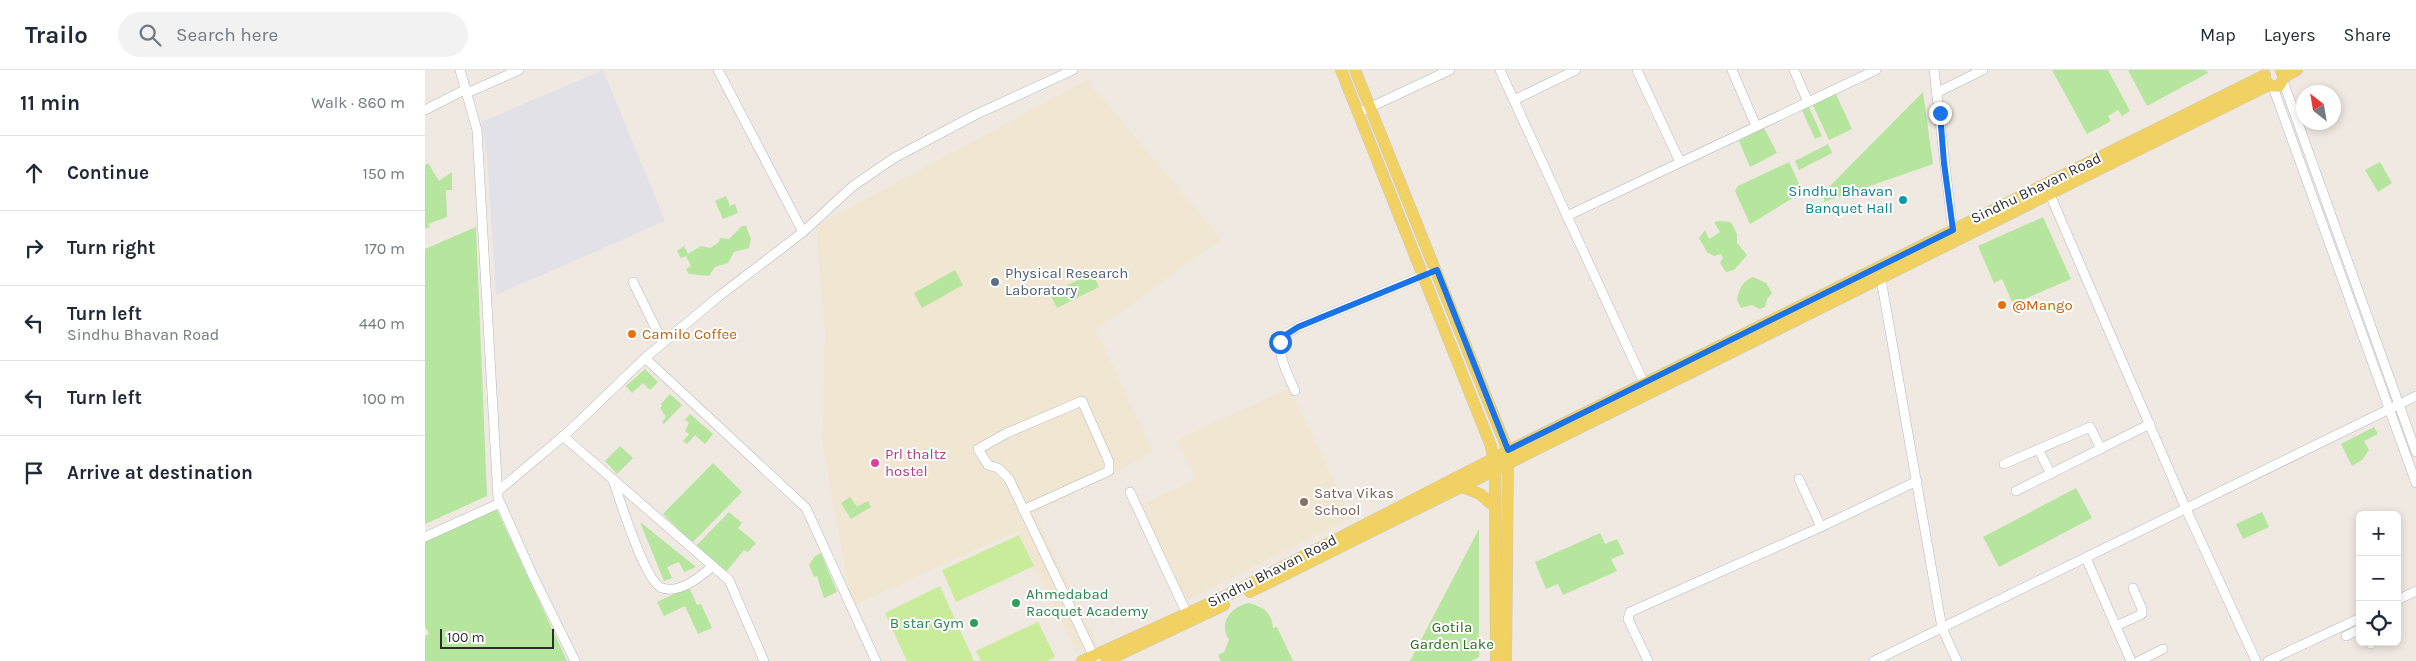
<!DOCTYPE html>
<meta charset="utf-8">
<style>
body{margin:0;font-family:Karla,sans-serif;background:#f2f2f3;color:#1f2937}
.controls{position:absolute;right:15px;bottom:15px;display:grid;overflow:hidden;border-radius:8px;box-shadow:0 2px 8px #0003}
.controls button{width:45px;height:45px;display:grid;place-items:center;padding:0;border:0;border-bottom:1px solid #e0e1e3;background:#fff;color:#1f2937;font:25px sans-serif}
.compass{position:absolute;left:1871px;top:15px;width:45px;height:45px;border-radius:50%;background:#fff;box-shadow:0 2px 8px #0003;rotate:329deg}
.scale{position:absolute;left:15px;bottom:12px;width:114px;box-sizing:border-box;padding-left:5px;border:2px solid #2e2e2e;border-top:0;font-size:14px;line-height:18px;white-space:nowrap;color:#2e2e2e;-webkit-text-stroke:4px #fff;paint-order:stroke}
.stop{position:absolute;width:15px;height:15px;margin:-11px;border:4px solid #1a73e8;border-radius:50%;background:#fff}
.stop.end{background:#1a73e8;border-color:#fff;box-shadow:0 1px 5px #0008}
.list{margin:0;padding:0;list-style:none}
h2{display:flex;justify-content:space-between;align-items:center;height:65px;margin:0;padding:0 20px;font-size:21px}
h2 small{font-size:16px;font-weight:400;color:#747a83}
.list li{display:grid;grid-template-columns:32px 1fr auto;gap:15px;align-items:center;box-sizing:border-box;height:75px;padding:0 20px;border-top:1px solid #e0e1e3}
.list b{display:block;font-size:19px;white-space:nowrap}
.list p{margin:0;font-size:16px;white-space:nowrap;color:#747a83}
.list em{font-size:16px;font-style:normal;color:#747a83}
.icon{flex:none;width:28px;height:28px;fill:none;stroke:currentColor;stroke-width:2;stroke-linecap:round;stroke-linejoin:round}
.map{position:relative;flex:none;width:1991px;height:591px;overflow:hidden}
header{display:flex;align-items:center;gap:30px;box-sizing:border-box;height:70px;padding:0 25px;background:#fff;border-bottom:1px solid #e0e1e3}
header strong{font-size:24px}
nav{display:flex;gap:28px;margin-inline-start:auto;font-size:18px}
.search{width:350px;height:45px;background:#f2f2f3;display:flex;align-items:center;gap:12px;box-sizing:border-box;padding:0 18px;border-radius:28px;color:#747a83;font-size:19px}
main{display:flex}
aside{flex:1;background:#fff}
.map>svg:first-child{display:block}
</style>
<header>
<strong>Trailo</strong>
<div class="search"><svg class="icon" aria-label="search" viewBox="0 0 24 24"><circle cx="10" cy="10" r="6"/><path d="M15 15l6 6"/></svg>Search here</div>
<nav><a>Map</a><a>Layers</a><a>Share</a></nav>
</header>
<main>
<aside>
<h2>11 min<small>Walk · 860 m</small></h2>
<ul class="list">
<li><svg class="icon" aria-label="ahead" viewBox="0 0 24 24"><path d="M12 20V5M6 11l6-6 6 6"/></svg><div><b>Continue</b></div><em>150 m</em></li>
<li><svg class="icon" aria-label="right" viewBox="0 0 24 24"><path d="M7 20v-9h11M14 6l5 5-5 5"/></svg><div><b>Turn right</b></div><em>170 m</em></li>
<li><svg class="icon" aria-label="left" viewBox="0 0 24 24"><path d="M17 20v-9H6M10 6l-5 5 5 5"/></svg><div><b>Turn left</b><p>Sindhu Bhavan Road</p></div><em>440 m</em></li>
<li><svg class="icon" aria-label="left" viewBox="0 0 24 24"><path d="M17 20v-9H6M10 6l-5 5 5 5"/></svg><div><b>Turn left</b></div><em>100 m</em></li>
<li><svg class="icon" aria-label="arrive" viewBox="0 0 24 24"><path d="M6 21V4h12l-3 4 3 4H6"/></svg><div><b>Arrive at destination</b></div></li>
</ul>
</aside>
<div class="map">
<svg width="1991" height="591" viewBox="0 0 1991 591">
<rect width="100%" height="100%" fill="#efe9e1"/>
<path fill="#e3e1e8" d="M 178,0 L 240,151 L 71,225 L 62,85 L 56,52 Z"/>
<g fill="#f0e6d1">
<path d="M 662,10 L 796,169 L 671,260 L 728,382 L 610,444 L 673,575 L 651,581 L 592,461 L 427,536 L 397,370 L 400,264 L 391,156 Z"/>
<path d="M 864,318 L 927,448 L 760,531 L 715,435 L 771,409 L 752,370 Z"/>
</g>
<g fill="#b6e59e">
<path d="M 1627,0 L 1683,0 L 1705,41 L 1697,46 L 1693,40 L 1683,46 L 1686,51 L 1662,64 Z"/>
<path d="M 1703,0 L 1781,0 L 1783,3 L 1722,36 Z"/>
<path d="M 1410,22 L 1427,59 L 1404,70 L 1387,33 Z"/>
<path d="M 1498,22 L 1508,94 L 1399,132 L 1399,122 Z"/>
<path d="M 1383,35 L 1397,66 L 1390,69 L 1376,38 Z"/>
<path d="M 1339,58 L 1352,83 L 1325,97 L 1314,71 Z"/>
<path d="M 1403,74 L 1407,83 L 1374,100 L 1370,91 Z"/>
<path d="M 1364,92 L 1378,122 L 1325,154 L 1310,121 L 1313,116 Z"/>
<path d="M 1955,92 L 1967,113 L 1953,122 L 1940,100 Z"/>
<path d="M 3,93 L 14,111 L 27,102 L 27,120 L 21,120 L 22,147 L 3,154 L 5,157 L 0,159 L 0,95 Z"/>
<path d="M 301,126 L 305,136 L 310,134 L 313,143 L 298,149 L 290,131 Z"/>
<path d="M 1618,147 L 1646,209 L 1588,234 L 1577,209 L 1569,213 L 1553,176 Z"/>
<path d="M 1294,151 L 1306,152 L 1312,164 L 1312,173 L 1322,185 L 1309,200 L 1301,202 L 1295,193 L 1298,188 L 1296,184 L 1289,186 L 1282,182 L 1274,168 L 1280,160 L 1284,169 L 1295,162 L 1289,152 Z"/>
<path d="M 317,156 L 321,156 L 326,169 L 324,178 L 309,182 L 303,193 L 290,197 L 284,206 L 264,204 L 261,199 L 266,196 L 261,186 L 256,188 L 252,181 L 259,176 L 263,184 L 276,176 L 285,178 L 294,172 L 295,168 L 304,169 Z"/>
<path d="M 51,157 L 62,426 L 0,454 L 0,179 Z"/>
<path d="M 530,200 L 538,215 L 497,238 L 489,223 Z"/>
<path d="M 667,203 L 674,217 L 632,238 L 625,224 Z"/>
<path d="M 1328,207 L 1341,213 L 1347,223 L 1342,229 L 1340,237 L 1335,239 L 1327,235 L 1316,238 L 1312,230 C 1314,219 1317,211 1328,207 Z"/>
<path d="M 220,299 L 233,312 L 225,320 L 218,313 L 207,323 L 201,316 Z"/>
<path d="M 245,324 L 257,335 L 239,354 L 237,352 L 241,347 L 235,338 L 237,336 L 236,334 Z"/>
<path d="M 265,344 L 288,364 L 280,374 L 270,365 L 262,374 L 258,371 L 264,364 L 260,361 L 264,353 L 260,350 Z"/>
<path d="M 1949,357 L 1953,364 L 1939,371 L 1944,380 L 1937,390 L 1927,396 L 1916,374 Z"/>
<path d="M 195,376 L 208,388 L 192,404 L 180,391 Z"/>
<path d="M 288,393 L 317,422 L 267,473 L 238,444 Z"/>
<path d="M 1651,418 L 1667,448 L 1574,497 L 1558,467 Z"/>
<path d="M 425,427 L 432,437 L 443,431 L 446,437 L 426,449 L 416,433 Z"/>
<path d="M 71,438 L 142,591 L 0,591 L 0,566 L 4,564 L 0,556 L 0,470 Z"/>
<path d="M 304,442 L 317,453 L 313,458 L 331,473 L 323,482 L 319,480 L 301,502 L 271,476 Z"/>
<path d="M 1837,442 L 1844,457 L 1818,469 L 1811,454 Z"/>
<path d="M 215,452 L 271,497 L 259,502 L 254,492 L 242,497 L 247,508 L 239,511 Z"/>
<path d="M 1054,459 L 1054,587 L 1046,591 L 985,591 Z"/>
<path d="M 1175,463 L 1180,474 L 1192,469 L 1199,484 L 1186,489 L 1192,501 L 1138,525 L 1133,514 L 1121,519 L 1110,492 Z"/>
<path d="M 396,483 L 412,522 L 399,528 L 392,506 L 389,507 L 384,495 L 390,486 Z"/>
<path d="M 264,517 L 272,535 L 276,534 L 287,558 L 273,564 L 260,536 L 239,546 L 232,532 Z"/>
<path d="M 823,533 C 838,536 847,543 848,558 L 852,557 L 868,591 L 796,591 L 793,585 L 799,582 L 804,570 C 793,553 806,537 823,533 Z"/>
</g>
<g fill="#c9ec9a">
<path d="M 594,465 L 609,496 L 531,532 L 517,500 Z"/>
<path d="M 515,516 L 549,591 L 482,591 L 460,543 Z"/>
<path d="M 613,552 L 630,587 L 622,591 L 556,591 L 551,581 Z"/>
</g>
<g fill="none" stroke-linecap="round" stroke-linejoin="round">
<defs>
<g id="minor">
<path d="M 35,0 L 52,60 L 73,428 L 108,506 L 150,591"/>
<path d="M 293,0 L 378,162"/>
<path d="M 1075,0 L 1142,146"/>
<path d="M 1212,0 L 1255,92"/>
<path d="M 1307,0 L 1331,56"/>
<path d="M 1369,0 L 1383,32"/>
<path d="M 1509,0 L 1527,155 L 1531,165"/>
<path d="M 1858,11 L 1991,382"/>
<path d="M 1848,17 L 1991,413"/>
<path d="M 1513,22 L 1558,0"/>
<path d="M 42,23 L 94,0"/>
<path d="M 1089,30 L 1151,0"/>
<path d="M 0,40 L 41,19"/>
<path d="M 933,43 L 1025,0"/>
<path d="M 1623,120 L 1761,439 L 1831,591"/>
<path d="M 1453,203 L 1456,209 L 1517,558 L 1532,591"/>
<path d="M 208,212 L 238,273"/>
<path d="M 220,288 L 381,438 L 451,591"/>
<path d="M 1219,313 L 1142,146 L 1451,0"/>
<path d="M 870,321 C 865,308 847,278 860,265 C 863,262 869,260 873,257 L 1011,200"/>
<path d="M 138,366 L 304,510 L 339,591"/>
<path d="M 1613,379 L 1626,404"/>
<path d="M 1579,394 L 1665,357 L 1676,379"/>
<path d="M 1374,409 L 1396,457"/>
<path d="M 188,410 C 195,430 220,512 237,518 C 255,524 275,507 288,496"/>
<path d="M 73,421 L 142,363 L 220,288 L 293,227 L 378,162 L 428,116 L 469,88 L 550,45 L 648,0"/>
<path d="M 1591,421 L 1725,354"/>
<path d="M 705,422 L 762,544"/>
<path d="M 598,440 L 684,401 L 684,392 L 657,331 L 582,363 L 553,379 L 563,395 L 573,398 L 584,409 L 671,591"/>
<path d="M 0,467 L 75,433"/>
<path d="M 1661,488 L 1706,591"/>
<path d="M 1972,530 L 1991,521"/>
<path d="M 1691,556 L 1717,544 L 1717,539 L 1708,518"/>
<path d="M 1921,566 L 1935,559"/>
<path d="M 1946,572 L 1946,574"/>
<path d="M 1223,591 L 1203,549 L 1205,542 L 1396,457 L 1492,411"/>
<path d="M 1449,591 L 1991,326"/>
<path d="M 1714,591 L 1738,579"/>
<path d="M 1843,591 L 1935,548"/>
</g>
<g id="major">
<path d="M 916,0 L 1066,376 L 1070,401 L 1071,591"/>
<path d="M 930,0 L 1083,381 L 1081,591"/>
<path d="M 1859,7 L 1872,0"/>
<path d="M 1841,11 L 1845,16 L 1854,16 L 1859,8 L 1856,0"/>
<path d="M 1037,417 L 1055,424 L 1070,437"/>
<path d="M 825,522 L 1844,15"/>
<path d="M 657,591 L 805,524 L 1083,381 L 1840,5"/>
<path d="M 681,591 L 799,535"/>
</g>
</defs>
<use href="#minor" stroke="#b4b7c1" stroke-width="10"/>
<use href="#major" stroke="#c9c9c9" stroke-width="12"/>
<use href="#minor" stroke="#fff" stroke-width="9"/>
<use href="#major" stroke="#f2d163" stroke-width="11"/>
</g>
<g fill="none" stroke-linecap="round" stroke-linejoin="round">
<path stroke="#1a73e8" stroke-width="6" d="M 855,272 L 859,266 L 873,257 L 1012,200 L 1083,380 L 1528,160 L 1519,93 L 1515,43"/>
</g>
<circle fill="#0f9aa8" stroke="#fff" stroke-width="2" cx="1478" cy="130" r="5"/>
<circle fill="#5c6f8a" stroke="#fff" stroke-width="2" cx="570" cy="212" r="5"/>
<g fill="#e8710a" stroke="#fff" stroke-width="2">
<circle cx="1577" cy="235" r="5"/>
<circle cx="207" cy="264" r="5"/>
</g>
<circle fill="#d1479c" stroke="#fff" stroke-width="2" cx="450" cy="393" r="5"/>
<circle fill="#8d6e63" stroke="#fff" stroke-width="2" cx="879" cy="432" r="5"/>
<g fill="#2e9e5b" stroke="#fff" stroke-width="2">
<circle cx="591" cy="533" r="5"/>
<circle cx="549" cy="553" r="5"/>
</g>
<g text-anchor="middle" stroke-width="4" stroke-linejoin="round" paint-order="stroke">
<g font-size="15" fill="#2e2e2e" stroke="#fff">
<text transform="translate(1611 118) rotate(-26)" y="5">Sindhu Bhavan Road</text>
<text transform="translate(847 501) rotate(-27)" y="5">Sindhu Bhavan Road</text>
</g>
<g font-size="15" fill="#0d838f" stroke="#fff" text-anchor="end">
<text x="1468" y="126">Sindhu Bhavan<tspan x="1468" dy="17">Banquet Hall</tspan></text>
</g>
<g font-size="15" fill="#4e5e75" stroke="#fff" text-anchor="start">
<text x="580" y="208">Physical Research<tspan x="580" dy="17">Laboratory</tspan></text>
</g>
<g font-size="15" fill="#c56008" stroke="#fff" text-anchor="start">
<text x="1587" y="240">@Mango</text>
<text x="217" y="269">Camilo Coffee</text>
</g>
<g font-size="15" fill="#b23c85" stroke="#fff" text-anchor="start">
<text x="460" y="389">Prl thaltz<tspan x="460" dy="17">hostel</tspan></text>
</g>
<g font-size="15" fill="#785e54" stroke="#fff" text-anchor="start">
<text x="889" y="428">Satva Vikas<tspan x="889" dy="17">School</tspan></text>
</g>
<g font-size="15" fill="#27864d" stroke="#fff" text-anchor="start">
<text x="601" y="529">Ahmedabad<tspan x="601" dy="17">Racquet Academy</tspan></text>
<text x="539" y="558" text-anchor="end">B star Gym</text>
</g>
<g font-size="15" fill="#2c6e1b" stroke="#fff">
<text x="1027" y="562">Gotila<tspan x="1027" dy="17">Garden Lake</tspan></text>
</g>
</g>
</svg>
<div class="controls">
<button>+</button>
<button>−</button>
<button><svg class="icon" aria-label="locate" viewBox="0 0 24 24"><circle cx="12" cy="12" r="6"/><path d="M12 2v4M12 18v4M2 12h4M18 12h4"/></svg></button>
</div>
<svg class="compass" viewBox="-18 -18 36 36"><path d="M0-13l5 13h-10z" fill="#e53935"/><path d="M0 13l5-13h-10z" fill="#747a83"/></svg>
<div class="scale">100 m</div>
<div class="stop" style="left:855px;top:272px"></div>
<div class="stop end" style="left:1515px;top:43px"></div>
</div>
</main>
